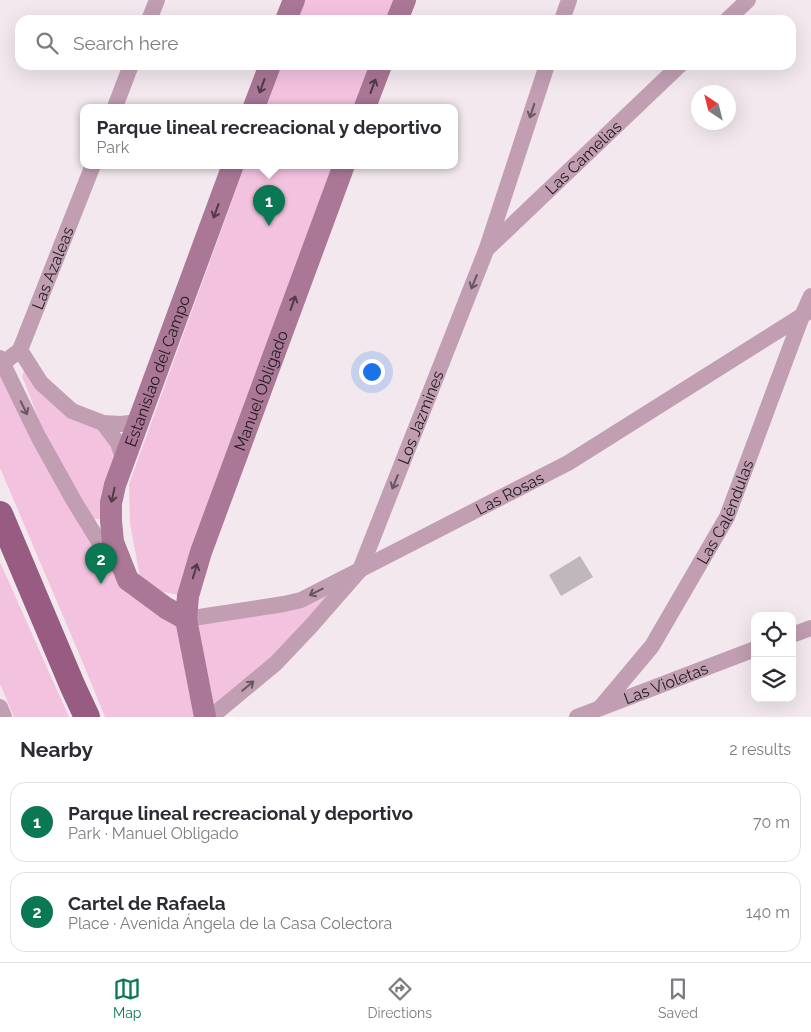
<!DOCTYPE html>
<meta charset="utf-8">
<style>
body{margin:0;font-family:Raleway,sans-serif;background:#f7f7f7;color:#2b2b33}
.controls{position:absolute;right:15px;bottom:15px;display:grid;overflow:hidden;border-radius:10px;box-shadow:0 5px 20px #0002}
.controls button{width:45px;height:45px;display:grid;place-items:center;padding:0;border:0;border-bottom:1px solid #e1e1e2;background:#fff;color:#2b2b33;font:25px sans-serif}
.compass{position:absolute;left:691px;top:85px;width:45px;height:45px;border-radius:50%;background:#fff;box-shadow:0 5px 20px #0002;rotate:325deg}
.you{position:absolute;left:371px;top:371px;width:18px;height:18px;margin:-12px;border:4px solid #fff;border-radius:50%;background:#1a73e8;box-shadow:0 0 0 8px #1a73e833}
.badge{display:grid;place-items:center;width:32px;height:32px;border-radius:50%;background:#0a7852;color:#fff;font-size:16px;font-weight:700}
.pin{position:absolute;translate:-50% -41px;filter:drop-shadow(0 1px 2px #0008)}
.pin::after{content:'';position:absolute;top:26px;width:18px;height:15px;background:inherit;clip-path:polygon(0 0,100% 0,50% 100%)}
.popup{position:absolute;left:80px;top:104px;width:378px;height:65px;box-sizing:border-box;display:grid;place-content:center;border-radius:10px;background:#fff;filter:drop-shadow(0 1px 4px #0005);font-size:16px;white-space:nowrap;color:#7c7c81}
.popup b{font-size:19px;color:#2b2b33}
.popup::after{content:'';position:absolute;left:50%;top:100%;margin-left:-10px;border:10px solid transparent;border-top-color:#fff}
.list{margin:0;padding:0;list-style:none}
h2{display:flex;justify-content:space-between;align-items:center;height:65px;margin:0;padding:0 20px;font-size:21px}
h2 small{font-size:16px;font-weight:400;color:#7c7c81}
.list li{display:grid;grid-template-columns:32px 1fr auto;gap:15px;align-items:center;box-sizing:border-box;height:80px;margin:0 10px 10px;padding:0 10px;border:1px solid #e1e1e2;border-radius:15px}
.list b{display:block;font-size:19px;white-space:nowrap}
.list p{margin:0;font-size:16px;white-space:nowrap;color:#7c7c81}
.list em{font-size:16px;font-style:normal;color:#7c7c81}
.icon{flex:none;width:28px;height:28px;fill:none;stroke:currentColor;stroke-width:2;stroke-linecap:round;stroke-linejoin:round}
.map{position:relative;flex:none;width:811px;height:717px;overflow:hidden}
.search{position:absolute;background:#fff;box-shadow:0 5px 20px #0002;left:15px;right:15px;top:15px;height:55px;display:flex;align-items:center;gap:12px;box-sizing:border-box;padding:0 18px;border-radius:15px;color:#7c7c81;font-size:19px}
.sheet{height:245px;background:#fff}
nav{display:flex;justify-content:space-around;align-items:center;box-sizing:border-box;height:70px;border-top:1px solid #e1e1e2;background:#fff;font-size:14px;color:#7c7c81}
nav a{display:grid;justify-items:center;gap:2px}
nav .on{color:#0a7852}
.map>svg:first-child{display:block}
</style>
<div class="map">
<svg width="811" height="717" viewBox="0 0 811 717">
<rect width="100%" height="100%" fill="#f2e8ee"/>
<g fill="#f3c2df">
<path d="M 304,0 L 398,0 L 391,20 L 297,20 Z"/>
<path d="M 281,65 L 374,65 L 358,107 L 265,107 Z"/>
<path d="M 245,165 L 337,165 L 179,595 L 153,590 L 140,577 L 130,523 L 129,484 Z"/>
<path d="M 26,366 L 100,426 L 119,460 L 104,519 L 94,519 L 78,497 L 40,422 L 22,376 Z"/>
<path d="M 0,376 L 8,393 L 68,503 L 182,624 L 197,717 L 105,717 L 78,651 L 0,468 Z"/>
<path d="M 0,562 L 69,717 L 14,717 L 0,684 Z"/>
<path d="M 347,580 L 311,619 L 207,717 L 191,621 Z"/>
</g>
<path fill="#c0b7bc" d="M 580,556 L 593,577 L 561,596 L 549,575 Z"/>
<g fill="none" stroke-linecap="round" stroke-linejoin="round">
<g stroke="#c19eb2" stroke-width="16">
<path d="M 149,20 L 157,0"/>
<path d="M 562,20 L 569,0"/>
<path d="M 727,20 L 748,0"/>
<path d="M 115,107 L 131,65"/>
<path id="s1" d="M 489,247 L 680,65"/>
<path d="M 20,350 L 41,383 L 72,411 L 103,423 L 121,424 L 138,422"/>
<path d="M 0,358 L 39,438 L 74,501 L 98,540 L 116,565"/>
<path id="s2" d="M 2,364 L 20,350 L 93,165"/>
<path d="M 103,423 L 118,443 L 124,461"/>
<path id="s3" d="M 186,619 L 284,604 L 301,600 L 568,463 L 811,310"/>
<path d="M 792,635 L 811,628"/>
<path d="M 0,707 L 4,717"/>
<path id="s4" d="M 600,708 L 652,646 L 727,517 L 802,316 L 811,296"/>
<path id="s5" d="M 211,717 L 276,663 L 311,626 L 360,570 L 487,248 L 547,65"/>
<path id="s6" d="M 577,717 L 755,649"/>
</g>
<g stroke="#aa7796" stroke-width="22">
<path d="M 286,20 L 294,0"/>
<path d="M 397,20 L 405,0"/>
<path d="M 254,107 L 270,65"/>
<path d="M 365,107 L 381,65"/>
<path id="s7" d="M 186,619 L 166,608 L 128,580 L 113,542 L 111,521 L 111,503 L 115,485 L 233,165"/>
<path id="s8" d="M 205,717 L 186,619 L 188,596 L 201,552 L 344,165"/>
</g>
<path stroke="#985b82" stroke-width="26" d="M 0,514 L 73,687 L 87,717"/>
</g>
<defs><path id="oneway-shaft" d="M-6 0H5M1.5-3L5.5 0L1.5 3" fill="none" stroke-width="1.6" stroke-linecap="round" stroke-linejoin="round" transform="scale(1.25)"/></defs>
<g stroke="#503b47">
<use href="#oneway-shaft" transform="translate(262 86) rotate(110)"/>
<use href="#oneway-shaft" transform="translate(373 86) rotate(-70)"/>
<use href="#oneway-shaft" transform="translate(216 211) rotate(110)"/>
<use href="#oneway-shaft" transform="translate(293 303) rotate(-70)"/>
<use href="#oneway-shaft" transform="translate(113 495) rotate(102)"/>
<use href="#oneway-shaft" transform="translate(195 571) rotate(-73)"/>
</g>
<g stroke="#685660">
<use href="#oneway-shaft" transform="translate(532 111) rotate(108)"/>
<use href="#oneway-shaft" transform="translate(474 282) rotate(112)"/>
<use href="#oneway-shaft" transform="translate(24 408) rotate(64)"/>
<use href="#oneway-shaft" transform="translate(395 482) rotate(112)"/>
<use href="#oneway-shaft" transform="translate(316 592) rotate(153)"/>
<use href="#oneway-shaft" transform="translate(248 686) rotate(-40)"/>
</g>
<g text-anchor="middle" stroke-width="5" stroke-linejoin="round" paint-order="stroke">
<g font-size="16" fill="#1f1b1d" stroke="#fff">
<text dy="6" stroke="none"><textPath href="#s1" startOffset="130">Las Camelias</textPath></text>
<text dy="6" stroke="none"><textPath href="#s2" startOffset="111">Las Azaleas</textPath></text>
<text dy="6" stroke="none"><textPath href="#s7" startOffset="290">Estanislao del Campo</textPath></text>
<text dy="6" stroke="none"><textPath href="#s8" startOffset="341">Manuel Obligado</textPath></text>
<text dy="6" stroke="none"><textPath href="#s5" startOffset="374">Los Jazmines</textPath></text>
<text dy="6" stroke="none"><textPath href="#s3" startOffset="351">Las Rosas</textPath></text>
<text dy="6" stroke="none"><textPath href="#s4" startOffset="234">Las Caléndulas</textPath></text>
<text dy="6" stroke="none"><textPath href="#s6" startOffset="95">Las Violetas</textPath></text>
</g>
</g>
</svg>
<div class="controls">
<button><svg class="icon" aria-label="locate" viewBox="0 0 24 24"><circle cx="12" cy="12" r="6"/><path d="M12 2v4M12 18v4M2 12h4M18 12h4"/></svg></button>
<button><svg class="icon" aria-label="layers" viewBox="0 0 24 24"><path d="M12 4l9 5-9 5-9-5zM3 14l9 5 9-5"/></svg></button>
</div>
<svg class="compass" viewBox="-18 -18 36 36"><path d="M0-13l5 13h-10z" fill="#e53935"/><path d="M0 13l5-13h-10z" fill="#7c7c81"/></svg>
<div class="you"></div>
<div class="pin badge" style="left:269px;top:226px">1</div>
<div class="popup"><b>Parque lineal recreacional y deportivo</b>Park</div>
<div class="pin badge" style="left:101px;top:584px">2</div>
<div class="search"><svg class="icon" aria-label="search" viewBox="0 0 24 24"><circle cx="10" cy="10" r="6"/><path d="M15 15l6 6"/></svg>Search here</div>
</div>
<section class="sheet">
<h2>Nearby<small>2 results</small></h2>
<ul class="list">
<li><span class="badge">1</span><div><b>Parque lineal recreacional y deportivo</b><p>Park · Manuel Obligado</p></div><em>70 m</em></li>
<li><span class="badge">2</span><div><b>Cartel de Rafaela</b><p>Place · Avenida Ángela de la Casa Colectora</p></div><em>140 m</em></li>
</ul>
</section>
<nav>
<a class="on"><svg class="icon" aria-label="map" viewBox="0 0 24 24"><path d="M3 6l6-2 6 2 6-2v14l-6 2-6-2-6 2zM9 4v14M15 6v14"/></svg>Map</a>
<a><svg class="icon" aria-label="directions" viewBox="0 0 24 24"><path d="M12 3l9 9-9 9-9-9zM9 14v-3h6M13 9l2 2-2 2"/></svg>Directions</a>
<a><svg class="icon" aria-label="saved" viewBox="0 0 24 24"><path d="M7 4h10v16l-5-4-5 4z"/></svg>Saved</a>
</nav>
